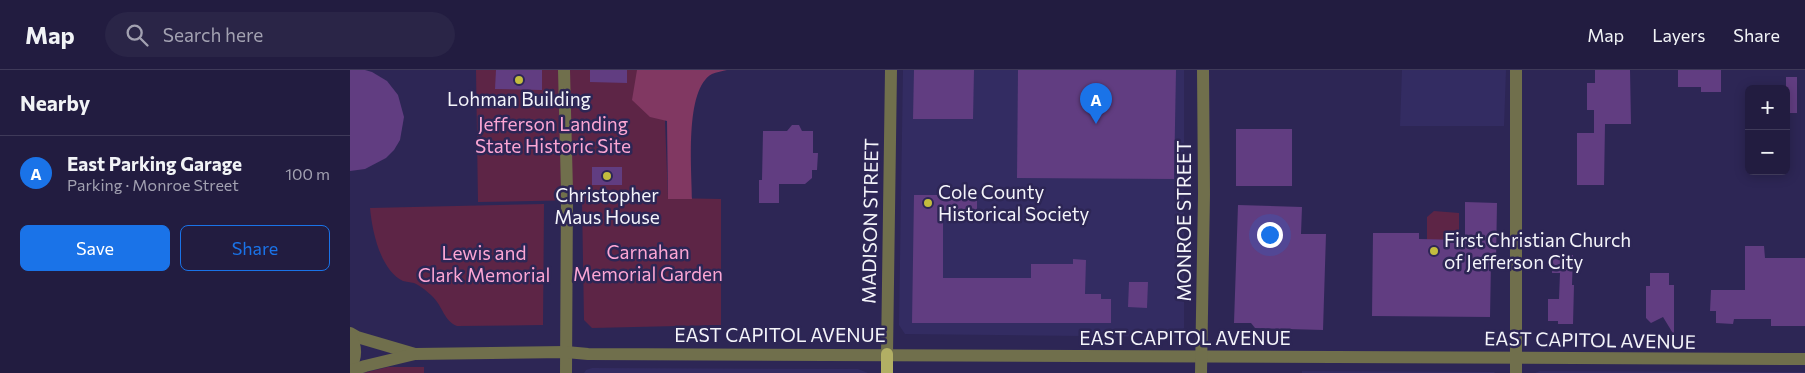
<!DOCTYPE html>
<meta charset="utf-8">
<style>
body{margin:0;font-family:Commissioner,sans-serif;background:#2a2547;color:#f1f3f6}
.controls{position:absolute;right:15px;top:15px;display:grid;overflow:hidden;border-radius:8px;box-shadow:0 2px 12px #0003}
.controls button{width:45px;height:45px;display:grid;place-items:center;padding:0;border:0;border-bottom:1px solid #3f3a59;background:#221c40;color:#f1f3f6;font:25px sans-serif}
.you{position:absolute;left:919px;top:164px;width:18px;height:18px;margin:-12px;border:4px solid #fff;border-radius:50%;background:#1a73e8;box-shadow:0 0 0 8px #1a73e833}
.badge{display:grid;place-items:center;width:32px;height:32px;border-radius:50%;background:#1a73e8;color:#fff;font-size:16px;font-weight:700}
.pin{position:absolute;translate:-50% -41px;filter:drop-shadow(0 1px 2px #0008)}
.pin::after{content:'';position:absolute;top:26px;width:18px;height:15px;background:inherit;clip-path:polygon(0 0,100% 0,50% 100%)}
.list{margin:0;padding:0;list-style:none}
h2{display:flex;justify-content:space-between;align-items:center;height:65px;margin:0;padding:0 20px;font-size:21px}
h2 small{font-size:16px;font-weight:400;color:#a2a1b1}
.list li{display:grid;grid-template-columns:32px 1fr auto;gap:15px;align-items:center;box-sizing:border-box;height:75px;padding:0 20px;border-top:1px solid #3f3a59}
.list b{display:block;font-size:19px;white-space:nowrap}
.list p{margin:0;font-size:16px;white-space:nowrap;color:#a2a1b1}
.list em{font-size:16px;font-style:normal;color:#a2a1b1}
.actions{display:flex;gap:10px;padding:15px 20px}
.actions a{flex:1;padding:11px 0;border:1px solid #1a73e8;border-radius:8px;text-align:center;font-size:18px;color:#1a73e8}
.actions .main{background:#1a73e8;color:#fff}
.icon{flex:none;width:28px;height:28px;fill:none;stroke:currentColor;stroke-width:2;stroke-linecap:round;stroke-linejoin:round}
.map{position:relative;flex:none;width:1455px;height:303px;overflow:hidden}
header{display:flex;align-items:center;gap:30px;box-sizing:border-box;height:70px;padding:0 25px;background:#221c40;border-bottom:1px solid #3f3a59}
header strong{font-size:24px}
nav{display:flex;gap:28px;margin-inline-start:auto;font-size:18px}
.search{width:350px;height:45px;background:#2a2547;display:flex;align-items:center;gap:12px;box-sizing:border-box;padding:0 18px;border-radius:28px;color:#a2a1b1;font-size:19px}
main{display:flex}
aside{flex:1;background:#221c40}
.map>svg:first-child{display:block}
</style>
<header>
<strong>Map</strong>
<div class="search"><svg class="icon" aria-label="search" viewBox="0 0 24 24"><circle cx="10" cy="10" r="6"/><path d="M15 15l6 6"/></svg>Search here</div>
<nav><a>Map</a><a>Layers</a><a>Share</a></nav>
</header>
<main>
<aside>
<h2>Nearby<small></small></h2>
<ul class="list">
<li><span class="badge">A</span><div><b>East Parking Garage</b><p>Parking · Monroe Street</p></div><em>100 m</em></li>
</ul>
<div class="actions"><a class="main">Save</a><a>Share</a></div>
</aside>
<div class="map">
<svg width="1455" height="303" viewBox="0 0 1455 303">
<rect width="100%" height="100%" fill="#2d2655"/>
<g fill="#332c62">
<path d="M 553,0 L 834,0 L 834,258 L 829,265 L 824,267 L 555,264 L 549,255 Z"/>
<path d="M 1052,0 L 1156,0 L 1154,56 L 1050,56 Z"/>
<path d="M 242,298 L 508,299 L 518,303 L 234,303 L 236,300 Z"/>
<path d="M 952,301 L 1144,302 L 1145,303 L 952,303 Z"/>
<path d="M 1190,301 L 1455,302 L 1455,303 L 1185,303 Z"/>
</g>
<g fill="#5d2546">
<path d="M 126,0 L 313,0 L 318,128 L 371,129 L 371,255 L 242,258 L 234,250 L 232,130 L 128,132 Z"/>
<path d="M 194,134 L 193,255 L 107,256 C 94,251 93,237 83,227 C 78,222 71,216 64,213 C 60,212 56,212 53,211 C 30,200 22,160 20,138 Z"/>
<path d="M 1084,141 L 1109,143 L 1109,170 L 1077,170 L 1077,147 Z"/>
<path d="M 38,297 L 74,297 L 74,303 L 13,303 Z"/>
</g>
<path fill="#813862" d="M 287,0 L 377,0 C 373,1 366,2 362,4 C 334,19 342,101 342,129 L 318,129 L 317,51 L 300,47 L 282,30 Z"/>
<g fill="#613d81">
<path d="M 0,0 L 15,0 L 22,2 L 37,11 L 48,25 L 54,47 L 50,70 L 44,80 L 36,88 L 15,99 L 0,101 Z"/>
<path d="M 146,0 L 192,0 L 192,20 L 145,19 Z"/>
<path d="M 240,0 L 277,0 L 277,13 L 240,12 Z"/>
<path d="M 564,0 L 624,0 L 623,49 L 563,49 Z"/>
<path d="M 668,0 L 826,0 L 824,109 L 667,108 Z"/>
<path d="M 1245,0 L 1280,0 L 1281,54 L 1255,54 L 1254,115 L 1227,115 L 1227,63 L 1244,63 L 1244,40 L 1237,40 L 1237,13 L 1245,13 Z"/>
<path d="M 1328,0 L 1371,0 L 1371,22 L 1351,22 L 1351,17 L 1328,17 Z"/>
<rect x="1436" y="7" width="11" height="36"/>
<path d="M 442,55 L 449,55 L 452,61 L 463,61 L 463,83 L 468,83 L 467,100 L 462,100 L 462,108 L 455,114 L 429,114 L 429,133 L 409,133 L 409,110 L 412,110 L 413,61 L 437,61 Z"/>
<rect x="886" y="59" width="56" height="57"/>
<rect x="242" y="97" width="30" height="18"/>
<path d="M 564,125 L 593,125 L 593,128 L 627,128 L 627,144 L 593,144 L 593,208 L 681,208 L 681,194 L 723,194 L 723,189 L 736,190 L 735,224 L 751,224 L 751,229 L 761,229 L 761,253 L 562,253 Z"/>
<path d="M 1115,132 L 1147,133 L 1146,192 L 1141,192 L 1140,247 L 1022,246 L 1023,163 L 1069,163 L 1069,169 L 1115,170 Z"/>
<path d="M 888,135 L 952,137 L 951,164 L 976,164 L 973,260 L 905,258 L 901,253 L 884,253 Z"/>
<path d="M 1395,176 L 1414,176 L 1415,188 L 1455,188 L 1455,256 L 1421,256 L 1421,249 L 1384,249 L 1383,254 L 1366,253 L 1366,241 L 1360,241 L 1361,220 L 1395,220 Z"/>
<path d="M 1203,185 L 1223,185 L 1222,215 L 1224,215 L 1223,254 L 1208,254 L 1208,251 L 1198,251 L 1198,229 L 1209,229 L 1210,203 L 1202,203 Z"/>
<path d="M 1300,203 L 1319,203 L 1319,215 L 1324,215 L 1324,265 L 1313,247 L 1301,253 L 1296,248 L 1296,216 L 1300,216 Z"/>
<path d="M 779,212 L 798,212 L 797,238 L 778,237 Z"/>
</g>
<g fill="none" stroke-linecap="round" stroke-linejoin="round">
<g stroke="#706f4c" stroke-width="12">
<path d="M 214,0 L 217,121 L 216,303"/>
<path d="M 0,263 L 7,267 L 65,284"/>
<path d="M 0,265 C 7,277 7,287 0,298"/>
<path d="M 537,284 L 541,0"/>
<path d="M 0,301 L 15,296 L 65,284 L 216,282 L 238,284 L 1455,289"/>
<path d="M 851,303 L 854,124 L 853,0"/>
<path d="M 1166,303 L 1166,0"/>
</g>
<path stroke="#b2af64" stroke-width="12" d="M 537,284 L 537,303"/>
</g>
<g fill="#c3bd3e" stroke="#2d2655" stroke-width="2">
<circle cx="169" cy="10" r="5"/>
<circle cx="257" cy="106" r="5"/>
<circle cx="578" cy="133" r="5"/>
<circle cx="1084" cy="181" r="5"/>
</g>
<g text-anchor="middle" stroke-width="5" stroke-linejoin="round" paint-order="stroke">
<g font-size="19" fill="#f4f4fa" stroke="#2d2655">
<text x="169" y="36">Lohman Building</text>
<text x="588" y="129" text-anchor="start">Cole County<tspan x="588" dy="22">Historical Society</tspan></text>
<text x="257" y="132">Christopher<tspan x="257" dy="22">Maus House</tspan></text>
<text x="1094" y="177" text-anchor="start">First Christian Church<tspan x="1094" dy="22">of Jefferson City</tspan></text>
</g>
<g font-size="19" fill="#fca6d4" stroke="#2d2655">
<text x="203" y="61">Jefferson Landing<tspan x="203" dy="22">State Historic Site</tspan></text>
<text x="298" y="189">Carnahan<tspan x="298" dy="22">Memorial Garden</tspan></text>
<text x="134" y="190">Lewis and<tspan x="134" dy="22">Clark Memorial</tspan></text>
</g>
<g font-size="19" fill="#f4f4fa" stroke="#2d2655">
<text transform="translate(520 151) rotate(-89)" y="7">MADISON STREET</text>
<text transform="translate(834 151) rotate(-90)" y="7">MONROE STREET</text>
<text x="430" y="272">EAST CAPITOL AVENUE</text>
<text x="835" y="275">EAST CAPITOL AVENUE</text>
<text transform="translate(1240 270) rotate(1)" y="7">EAST CAPITOL AVENUE</text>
</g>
</g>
</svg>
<div class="controls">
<button>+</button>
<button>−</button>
</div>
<div class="you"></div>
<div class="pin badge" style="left:746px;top:54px">A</div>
</div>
</main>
